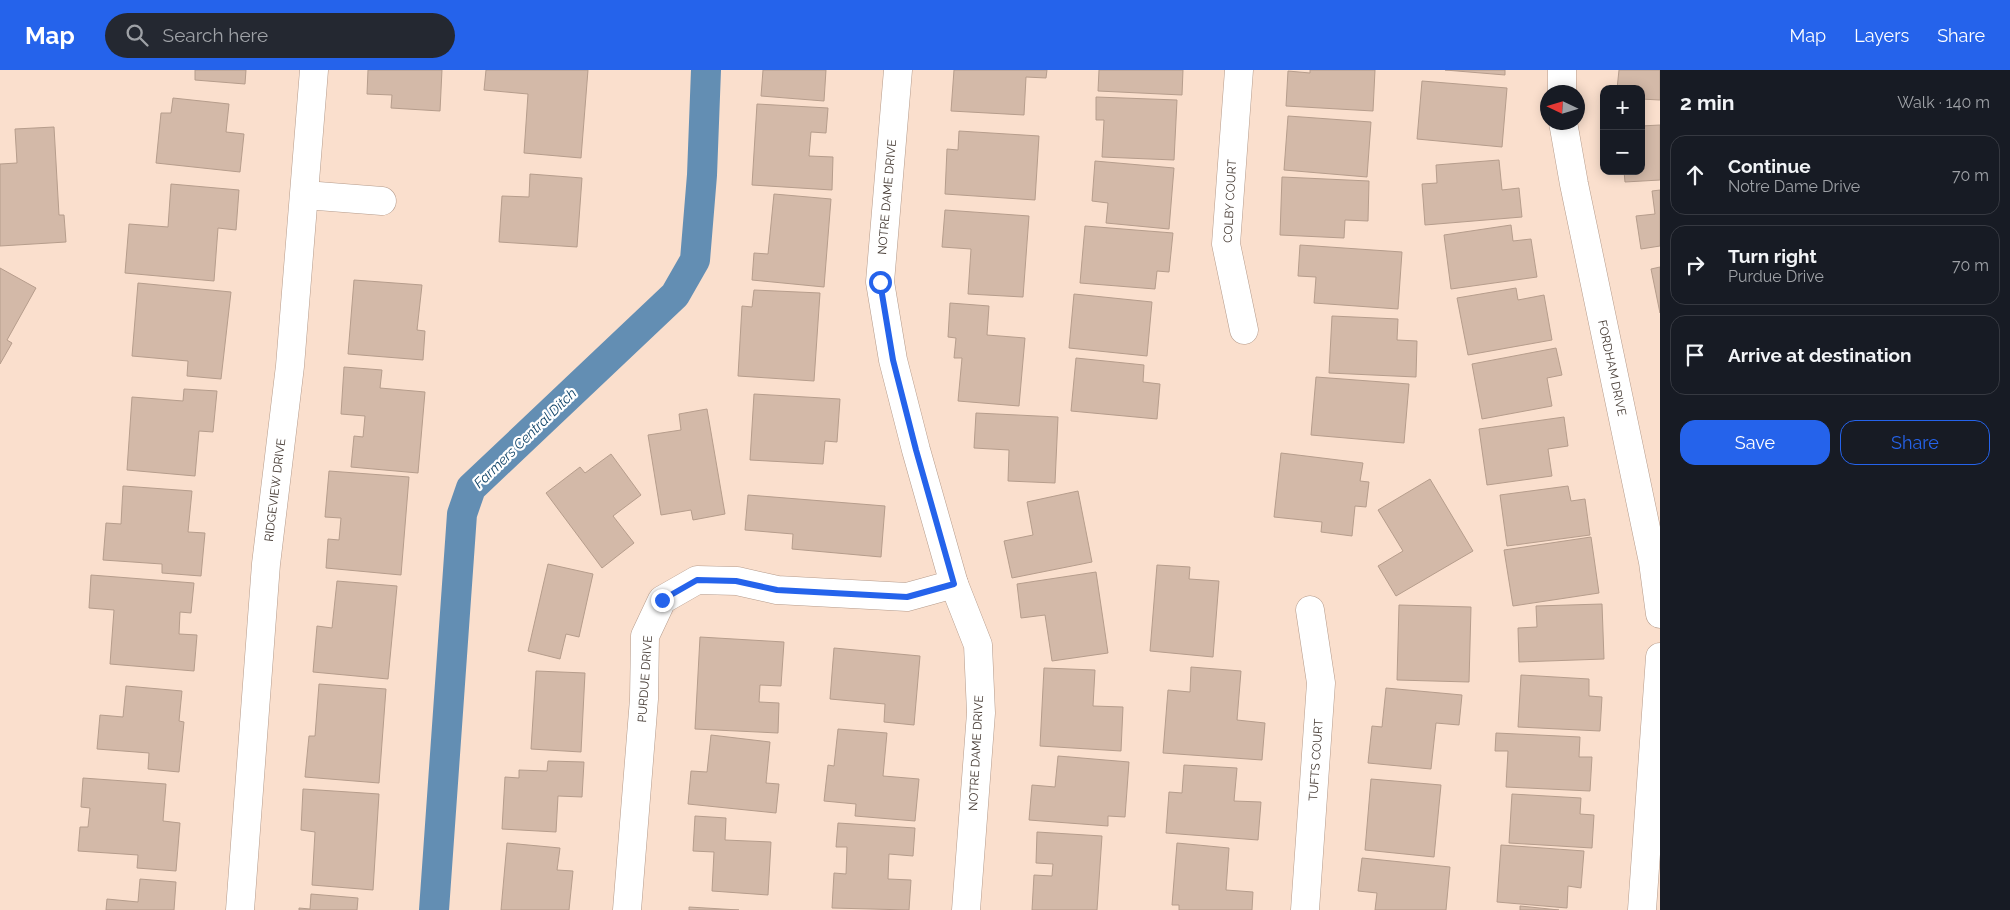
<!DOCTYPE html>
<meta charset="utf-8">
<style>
body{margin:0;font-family:Raleway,sans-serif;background:#242831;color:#f1f3f6}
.controls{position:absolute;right:15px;top:15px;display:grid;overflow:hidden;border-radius:10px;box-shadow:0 2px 12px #0003}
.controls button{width:45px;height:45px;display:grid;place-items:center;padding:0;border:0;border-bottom:1px solid #363941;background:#171b24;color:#f1f3f6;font:25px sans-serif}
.compass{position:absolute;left:1540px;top:15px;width:45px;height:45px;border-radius:50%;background:#171b24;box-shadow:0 2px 12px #0003;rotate:274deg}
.stop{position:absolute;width:15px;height:15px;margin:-11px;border:4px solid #2563eb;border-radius:50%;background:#fff}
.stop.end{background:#2563eb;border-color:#fff;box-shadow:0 1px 5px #0008}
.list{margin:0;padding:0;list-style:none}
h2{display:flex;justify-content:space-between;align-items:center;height:65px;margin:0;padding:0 20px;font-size:21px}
h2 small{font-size:16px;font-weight:400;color:#9ea1a6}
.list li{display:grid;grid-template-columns:32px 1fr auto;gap:15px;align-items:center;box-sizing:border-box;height:80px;margin:0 10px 10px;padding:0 10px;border:1px solid #363941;border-radius:15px}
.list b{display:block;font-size:19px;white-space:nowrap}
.list p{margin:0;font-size:16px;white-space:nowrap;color:#9ea1a6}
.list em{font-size:16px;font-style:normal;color:#9ea1a6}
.actions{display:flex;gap:10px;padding:15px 20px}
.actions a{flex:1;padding:11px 0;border:1px solid #2563eb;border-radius:15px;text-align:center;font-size:18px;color:#2563eb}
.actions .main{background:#2563eb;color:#fff}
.icon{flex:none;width:28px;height:28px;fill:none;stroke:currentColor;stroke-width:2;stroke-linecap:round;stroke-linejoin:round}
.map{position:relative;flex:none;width:1660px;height:840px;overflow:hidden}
header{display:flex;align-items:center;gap:30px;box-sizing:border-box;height:70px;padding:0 25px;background:#2563eb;color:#fff}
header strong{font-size:24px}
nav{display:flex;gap:28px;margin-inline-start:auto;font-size:18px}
.search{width:350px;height:45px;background:#242831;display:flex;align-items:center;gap:12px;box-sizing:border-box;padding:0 18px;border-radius:28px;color:#9ea1a6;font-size:19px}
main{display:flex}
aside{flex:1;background:#171b24}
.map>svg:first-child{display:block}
</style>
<header>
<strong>Map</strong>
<div class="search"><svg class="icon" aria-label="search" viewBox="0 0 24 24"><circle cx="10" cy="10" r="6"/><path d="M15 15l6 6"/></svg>Search here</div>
<nav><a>Map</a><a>Layers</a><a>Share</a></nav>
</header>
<main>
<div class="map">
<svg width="1660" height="840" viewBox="0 0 1660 840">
<rect width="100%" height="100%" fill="#fadfcd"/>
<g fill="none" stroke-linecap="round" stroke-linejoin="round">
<path stroke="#638eb3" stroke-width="30" d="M 434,840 L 462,444 L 471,418 L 675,225 L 695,190 L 702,105 L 706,0"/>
</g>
<g fill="#d3b9a8" stroke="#b69d8c">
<path d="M 195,0 L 246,0 L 245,14 L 195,10 Z"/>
<path d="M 368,0 L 442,0 L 440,41 L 391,38 L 392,25 L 367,24 Z"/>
<path d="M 486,0 L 588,0 L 581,88 L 524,83 L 528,24 L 484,20 Z"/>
<path d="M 763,0 L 826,0 L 824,31 L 761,26 Z"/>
<path d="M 954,0 L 1047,0 L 1046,8 L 1026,7 L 1024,45 L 951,41 Z"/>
<path d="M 1099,0 L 1183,0 L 1182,25 L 1098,21 Z"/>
<path d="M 1310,0 L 1375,0 L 1373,41 L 1286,36 L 1288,1 L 1310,3 Z"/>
<path d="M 1445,0 L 1505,0 L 1505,5 Z"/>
<path d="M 1619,0 L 1660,0 L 1660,30 L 1641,29 L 1641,19 L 1617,19 Z"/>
<path d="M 1422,11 L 1507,18 L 1502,77 L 1417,69 Z"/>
<path d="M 1096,27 L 1177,30 L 1174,90 L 1102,87 L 1104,50 L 1096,50 Z"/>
<path d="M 173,28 L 229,34 L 226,62 L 244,64 L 240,102 L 156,93 L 161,43 L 171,43 Z"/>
<path d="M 757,34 L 828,38 L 826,63 L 811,62 L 809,86 L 833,87 L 832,120 L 752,115 Z"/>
<path d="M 1288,46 L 1371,52 L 1367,107 L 1284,100 Z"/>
<path d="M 1660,55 L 1660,110 L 1625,112 L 1624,101 L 1641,101 L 1641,56 Z"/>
<path d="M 54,57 L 59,145 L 64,145 L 66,172 L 0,176 L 0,94 L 17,93 L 15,59 Z"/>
<path d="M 959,61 L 1039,66 L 1035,130 L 945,124 L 947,79 L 958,80 Z"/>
<path d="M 1499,90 L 1502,120 L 1519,118 L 1522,147 L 1425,155 L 1422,114 L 1437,113 L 1436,95 Z"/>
<path d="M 1095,91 L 1174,98 L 1169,159 L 1106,153 L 1108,133 L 1092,131 Z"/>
<path d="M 530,104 L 582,108 L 577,177 L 499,172 L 502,126 L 529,127 Z"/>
<path d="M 1282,107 L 1369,111 L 1368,151 L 1345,150 L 1344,168 L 1280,165 Z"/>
<path d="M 171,114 L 239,120 L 236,160 L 218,158 L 214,211 L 125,203 L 129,154 L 168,157 Z"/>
<path d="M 1660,120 L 1660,176 L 1641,179 L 1636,146 L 1655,144 L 1652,121 Z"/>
<path d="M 774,124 L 831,129 L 824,217 L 752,210 L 754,183 L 768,184 Z"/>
<path d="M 945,140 L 1029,146 L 1023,227 L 968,224 L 971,179 L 942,177 Z"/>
<path d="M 1511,155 L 1513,171 L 1531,169 L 1537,207 L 1451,219 L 1444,165 Z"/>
<path d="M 1085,156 L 1173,163 L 1169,202 L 1157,201 L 1155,219 L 1080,213 Z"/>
<path d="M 1300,175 L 1402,182 L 1398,239 L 1314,233 L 1316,207 L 1298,206 Z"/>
<path d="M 1660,197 L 1660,243 L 1651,199 Z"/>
<path d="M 0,198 L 36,218 L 7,270 L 12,273 L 0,294 Z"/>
<path d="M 354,210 L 422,215 L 417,260 L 425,261 L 423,290 L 348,284 Z"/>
<path d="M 138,213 L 231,222 L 221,309 L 187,306 L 188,291 L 132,286 Z"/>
<path d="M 1516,218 L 1518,230 L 1544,225 L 1552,270 L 1468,285 L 1457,228 Z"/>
<path d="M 754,220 L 820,223 L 814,311 L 738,306 L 742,236 L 752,237 Z"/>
<path d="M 1074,224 L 1152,232 L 1147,286 L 1069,278 Z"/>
<path d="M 950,233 L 989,236 L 987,265 L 1025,268 L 1019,336 L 958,331 L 962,288 L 954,288 L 956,268 L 948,267 Z"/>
<path d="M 1332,246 L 1398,249 L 1397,270 L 1417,271 L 1416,307 L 1329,303 Z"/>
<path d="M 1556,278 L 1562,305 L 1547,308 L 1552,336 L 1482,349 L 1472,294 Z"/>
<path d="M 1076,288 L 1144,295 L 1143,312 L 1160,314 L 1157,349 L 1071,341 Z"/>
<path d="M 344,297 L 382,300 L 380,318 L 425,322 L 418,403 L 351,397 L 354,366 L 363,367 L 365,346 L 341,344 Z"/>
<path d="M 1316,307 L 1409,314 L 1404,373 L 1311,365 Z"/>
<path d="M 184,319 L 217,321 L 213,362 L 199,361 L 195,406 L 127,400 L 132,327 L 183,331 Z"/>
<path d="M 754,324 L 840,329 L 837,372 L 825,371 L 823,394 L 750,390 Z"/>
<path d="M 707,339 L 725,444 L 693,450 L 691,440 L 661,445 L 648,365 L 681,360 L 679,344 Z"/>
<path d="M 976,343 L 1058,347 L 1055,413 L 1008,411 L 1009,380 L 974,378 Z"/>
<path d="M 1564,347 L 1568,376 L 1548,379 L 1552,406 L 1487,415 L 1479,359 Z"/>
<path d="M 1281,383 L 1363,393 L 1360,411 L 1369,412 L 1366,437 L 1355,436 L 1352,466 L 1321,462 L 1322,452 L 1274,447 Z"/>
<path d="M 611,384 L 641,425 L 613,446 L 634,473 L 602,498 L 546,423 L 580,397 L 585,403 Z"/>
<path d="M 329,401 L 409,407 L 401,505 L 326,498 L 328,469 L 339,470 L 341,448 L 325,447 Z"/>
<path d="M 1430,409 L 1473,481 L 1396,526 L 1378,496 L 1403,481 L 1378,440 Z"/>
<path d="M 123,416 L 192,421 L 188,462 L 205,463 L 201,506 L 162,503 L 162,494 L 103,490 L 106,453 L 121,454 Z"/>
<path d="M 1568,416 L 1571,431 L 1585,429 L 1590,465 L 1507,476 L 1500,425 Z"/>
<path d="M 1078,421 L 1092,492 L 1012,508 L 1004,471 L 1033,465 L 1027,432 Z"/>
<path d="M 748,425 L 885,436 L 881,487 L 792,479 L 793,464 L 745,460 Z"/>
<path d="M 1591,467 L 1599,523 L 1513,536 L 1504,480 Z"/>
<path d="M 548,494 L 593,504 L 579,567 L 566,564 L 560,589 L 528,581 Z"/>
<path d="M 1157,495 L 1190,497 L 1189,509 L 1219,511 L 1213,587 L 1150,581 Z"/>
<path d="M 1096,502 L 1108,583 L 1052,591 L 1045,545 L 1021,548 L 1017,514 Z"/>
<path d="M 91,505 L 194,513 L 191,543 L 180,542 L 179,564 L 197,565 L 194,601 L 110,594 L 114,540 L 89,538 Z"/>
<path d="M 337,511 L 397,516 L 388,609 L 313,602 L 317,556 L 332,558 Z"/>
<path d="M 1602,534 L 1604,589 L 1519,592 L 1518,558 L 1537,557 L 1536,536 Z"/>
<path d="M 1399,535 L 1471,537 L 1469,612 L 1397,610 Z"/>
<path d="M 700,567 L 784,572 L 781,616 L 760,615 L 759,632 L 779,633 L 778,663 L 695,659 Z"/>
<path d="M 834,578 L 920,586 L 914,655 L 884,652 L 885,634 L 830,629 Z"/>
<path d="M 1191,597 L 1241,601 L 1237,650 L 1265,653 L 1262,690 L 1163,683 L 1168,620 L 1190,622 Z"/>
<path d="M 1044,598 L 1095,600 L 1093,636 L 1123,637 L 1121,681 L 1040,676 Z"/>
<path d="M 536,601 L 585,603 L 581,682 L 531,679 Z"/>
<path d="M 1521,605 L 1589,609 L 1589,626 L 1602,627 L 1600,661 L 1518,657 Z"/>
<path d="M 319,614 L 386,619 L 379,713 L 305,707 L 309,666 L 315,666 Z"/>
<path d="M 126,616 L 182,621 L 179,651 L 184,652 L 179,702 L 148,699 L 149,683 L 97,679 L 100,645 L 123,647 Z"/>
<path d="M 1386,618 L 1462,625 L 1459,655 L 1436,653 L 1431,699 L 1368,693 L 1372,656 L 1382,657 Z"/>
<path d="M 838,659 L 887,663 L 883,706 L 919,709 L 915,751 L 855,746 L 856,734 L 824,731 L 828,695 L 834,696 Z"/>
<path d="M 1496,663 L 1580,667 L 1579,687 L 1592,687 L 1590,721 L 1506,717 L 1508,681 L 1495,681 Z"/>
<path d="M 711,665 L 770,672 L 766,713 L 779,714 L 776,743 L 688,734 L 691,701 L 707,702 Z"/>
<path d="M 1058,686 L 1129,692 L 1125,747 L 1108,746 L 1108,756 L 1029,750 L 1032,715 L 1055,717 Z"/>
<path d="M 548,691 L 584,692 L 582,727 L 558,726 L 556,762 L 502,759 L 505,707 L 519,708 L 519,700 L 547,701 Z"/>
<path d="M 1184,695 L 1237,698 L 1234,731 L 1261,732 L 1258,770 L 1166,763 L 1169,722 L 1182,723 Z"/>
<path d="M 83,708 L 166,714 L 163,751 L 180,753 L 176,801 L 137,798 L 138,785 L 78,781 L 80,757 L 88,757 L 90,738 L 81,737 Z"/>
<path d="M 1371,709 L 1441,715 L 1434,787 L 1365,780 Z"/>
<path d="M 303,719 L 379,724 L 373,820 L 312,815 L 315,762 L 301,760 Z"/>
<path d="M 1512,724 L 1581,728 L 1580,744 L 1594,745 L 1592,778 L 1509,773 Z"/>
<path d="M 695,746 L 726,748 L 725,770 L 771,772 L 768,825 L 712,821 L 714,782 L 693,781 Z"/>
<path d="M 838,753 L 915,758 L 913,786 L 889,784 L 888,809 L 911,810 L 909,840 L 832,838 L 834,803 L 846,804 L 847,777 L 836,777 Z"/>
<path d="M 1037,762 L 1102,766 L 1097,840 L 1032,840 L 1034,805 L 1052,806 L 1053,794 L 1036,793 Z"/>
<path d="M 507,773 L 560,778 L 557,800 L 573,801 L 569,840 L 501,840 Z"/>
<path d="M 1177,773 L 1229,778 L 1226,820 L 1253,822 L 1252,840 L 1179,840 L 1179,835 L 1172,835 Z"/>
<path d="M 1501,775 L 1584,781 L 1581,818 L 1568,816 L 1567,838 L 1497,832 Z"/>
<path d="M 1362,788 L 1450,797 L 1446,840 L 1375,840 L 1377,823 L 1358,821 Z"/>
<path d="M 140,809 L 176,812 L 174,840 L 106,840 L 107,829 L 138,832 Z"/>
<path d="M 311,824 L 358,828 L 357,840 L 299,840 L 299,838 L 310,839 Z"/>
<path d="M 1520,836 L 1559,840 L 1520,840 Z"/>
<path d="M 689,837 L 739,840 L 689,840 Z"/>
</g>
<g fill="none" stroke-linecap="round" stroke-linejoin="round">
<defs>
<g id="minor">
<path d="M 898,0 L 880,212 L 893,290 L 916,380 L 954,514 L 978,575 L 981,643 L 966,840"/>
<path d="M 1239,0 L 1226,174 L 1244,260"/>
<path d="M 1562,0 L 1562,22"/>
<path d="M 1563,52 L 1574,114 L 1653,492 L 1660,544"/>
<path d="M 305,125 L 382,131"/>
<path d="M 240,840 L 266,494 L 290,296 L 314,0"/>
<path d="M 627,840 L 644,629 L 645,566 L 662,530 L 697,510 L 737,511 L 777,520 L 907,527 L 954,514"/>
<path d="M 1305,840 L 1321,613 L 1310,540"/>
<path d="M 1642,840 L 1660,587"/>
</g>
</defs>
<use href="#minor" stroke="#b59b8b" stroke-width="29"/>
<use href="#minor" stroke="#fff" stroke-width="28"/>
</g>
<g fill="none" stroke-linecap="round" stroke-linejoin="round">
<path stroke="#2563eb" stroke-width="6" d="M 662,530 L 697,510 L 736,511 L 777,520 L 907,527 L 954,514 L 916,380 L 893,290 L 880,212"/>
</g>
<g text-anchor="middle" stroke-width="4.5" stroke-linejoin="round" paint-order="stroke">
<g font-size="12" fill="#453a33" stroke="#fff">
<text transform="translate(887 127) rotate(-85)" y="4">NOTRE DAME DRIVE</text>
<text transform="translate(1230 131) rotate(-87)" y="4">COLBY COURT</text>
<text transform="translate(1612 298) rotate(78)" y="4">FORDHAM DRIVE</text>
<text transform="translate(275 420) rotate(-83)" y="4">RIDGEVIEW DRIVE</text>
<text transform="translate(645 609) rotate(-86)" y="4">PURDUE DRIVE</text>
<text transform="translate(976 683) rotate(-87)" y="4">NOTRE DAME DRIVE</text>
<text transform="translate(1316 690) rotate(-86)" y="4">TUFTS COURT</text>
</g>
<g font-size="14" font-style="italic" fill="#0f4368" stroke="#fff">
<text transform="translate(525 368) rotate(-44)" y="5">Farmers Central Ditch</text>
</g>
</g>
</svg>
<div class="controls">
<button>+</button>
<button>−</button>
</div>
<svg class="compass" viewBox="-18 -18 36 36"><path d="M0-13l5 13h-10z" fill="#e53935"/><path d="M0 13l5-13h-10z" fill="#9ea1a6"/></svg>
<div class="stop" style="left:880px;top:212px"></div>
<div class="stop end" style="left:662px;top:530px"></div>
</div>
<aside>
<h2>2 min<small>Walk · 140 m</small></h2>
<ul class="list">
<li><svg class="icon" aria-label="ahead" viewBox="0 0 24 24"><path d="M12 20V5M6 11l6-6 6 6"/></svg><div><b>Continue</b><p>Notre Dame Drive</p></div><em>70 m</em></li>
<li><svg class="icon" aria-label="right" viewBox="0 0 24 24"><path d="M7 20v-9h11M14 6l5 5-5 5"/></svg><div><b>Turn right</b><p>Purdue Drive</p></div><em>70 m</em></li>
<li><svg class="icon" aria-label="arrive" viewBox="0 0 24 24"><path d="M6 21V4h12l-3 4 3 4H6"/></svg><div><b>Arrive at destination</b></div></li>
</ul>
<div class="actions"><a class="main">Save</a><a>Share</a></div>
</aside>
</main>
